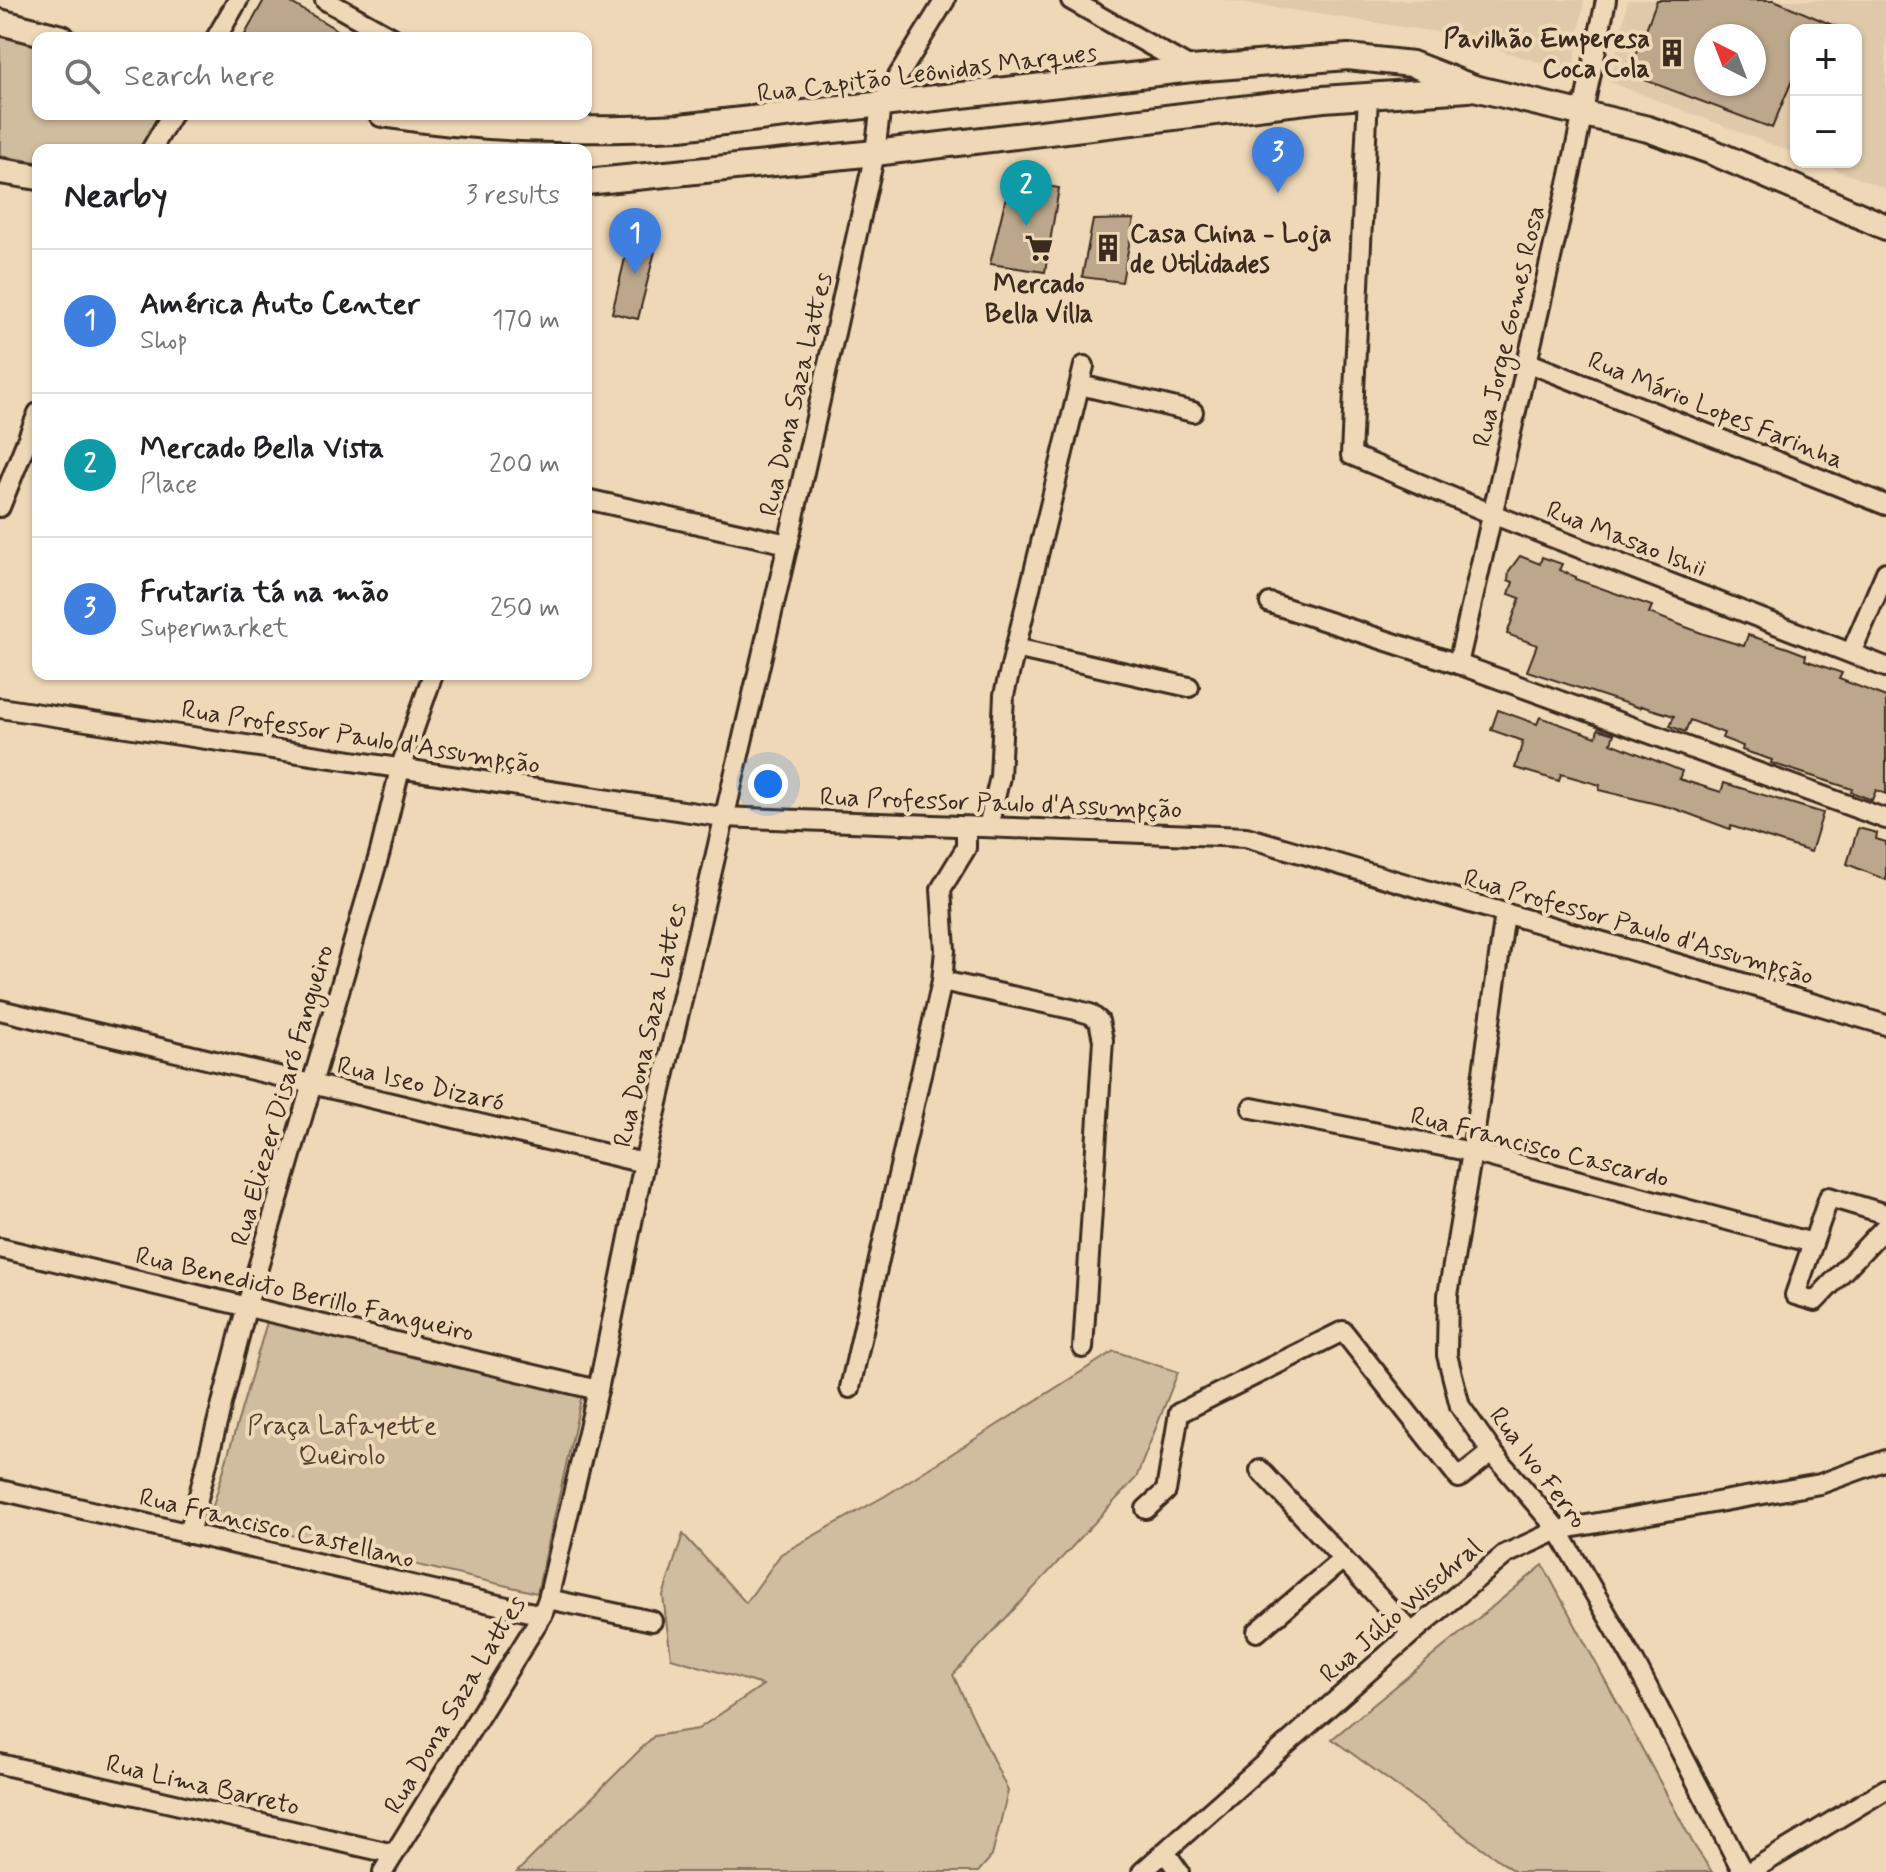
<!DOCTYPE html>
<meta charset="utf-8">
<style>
body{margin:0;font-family:Mynerve,sans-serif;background:#f6f6f6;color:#202124}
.controls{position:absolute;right:24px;top:24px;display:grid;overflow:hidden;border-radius:16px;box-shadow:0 2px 6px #0004}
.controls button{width:72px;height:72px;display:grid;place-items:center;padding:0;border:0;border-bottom:2px solid #e0e0e0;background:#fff;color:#202124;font:40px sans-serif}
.compass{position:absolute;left:1694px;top:24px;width:72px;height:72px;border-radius:50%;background:#fff;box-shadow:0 2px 6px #0004;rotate:318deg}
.you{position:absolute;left:768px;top:784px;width:28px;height:28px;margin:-20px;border:6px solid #fff;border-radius:50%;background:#1a73e8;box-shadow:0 0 0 12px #1a73e833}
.badge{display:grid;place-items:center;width:52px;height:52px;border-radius:50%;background:#3b2a1e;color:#fff;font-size:26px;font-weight:700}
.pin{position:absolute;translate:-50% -66px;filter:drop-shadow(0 2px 4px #0008)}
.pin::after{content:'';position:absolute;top:42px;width:28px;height:24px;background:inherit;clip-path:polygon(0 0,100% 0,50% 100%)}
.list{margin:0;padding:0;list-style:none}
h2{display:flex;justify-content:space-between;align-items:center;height:104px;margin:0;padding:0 32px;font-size:34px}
h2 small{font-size:26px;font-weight:400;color:#757577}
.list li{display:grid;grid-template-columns:52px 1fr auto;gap:24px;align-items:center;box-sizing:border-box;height:144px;padding:0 32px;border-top:2px solid #e0e0e0}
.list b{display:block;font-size:30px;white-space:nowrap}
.list p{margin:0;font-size:26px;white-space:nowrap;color:#757577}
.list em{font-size:26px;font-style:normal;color:#757577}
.icon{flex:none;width:44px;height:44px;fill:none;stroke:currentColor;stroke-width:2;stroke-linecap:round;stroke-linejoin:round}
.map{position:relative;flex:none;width:1886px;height:1872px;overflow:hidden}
.search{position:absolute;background:#fff;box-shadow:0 2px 6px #0004;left:32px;top:32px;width:560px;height:88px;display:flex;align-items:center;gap:20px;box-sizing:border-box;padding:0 28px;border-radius:16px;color:#757577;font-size:30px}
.panel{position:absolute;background:#fff;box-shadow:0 2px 6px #0004;left:32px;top:144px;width:560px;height:536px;border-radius:16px}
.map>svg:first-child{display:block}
</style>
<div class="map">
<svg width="1886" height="1872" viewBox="0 0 1886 1872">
<rect width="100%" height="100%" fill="#eed8b7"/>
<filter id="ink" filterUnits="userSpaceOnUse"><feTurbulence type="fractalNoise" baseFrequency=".0125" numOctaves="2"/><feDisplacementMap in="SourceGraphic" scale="16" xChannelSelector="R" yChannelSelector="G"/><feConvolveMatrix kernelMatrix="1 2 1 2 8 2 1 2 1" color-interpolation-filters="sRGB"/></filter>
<g filter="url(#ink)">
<g fill="#dfc9aa" fill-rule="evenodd">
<path d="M 1224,0 L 1584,0 L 1573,72 L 1436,32 Z"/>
<path d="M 1628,0 L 1886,0 L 1886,189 L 1816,162 L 1856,162 L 1856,30 L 1796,30 L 1796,154 L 1610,82 ZM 1706,36 L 1754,36 L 1754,84 L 1706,84 Z"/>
</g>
<g fill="#d0bc9e" stroke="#86735e" stroke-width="2">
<path d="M 0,36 L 38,45 L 38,114 L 159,114 L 139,150 L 38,150 L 38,162 L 0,156 Z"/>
<path d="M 270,1312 L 582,1395 L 537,1593 L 210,1516 Z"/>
<path d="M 1114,1351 L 1178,1372 L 1136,1478 L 953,1675 L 1008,1791 L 992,1856 L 978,1872 L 517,1872 L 654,1736 L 698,1729 L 763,1685 L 671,1658 L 663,1596 L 683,1534 L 746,1603 L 781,1554 L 885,1496 Z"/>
<path d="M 1543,1565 L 1694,1845 L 1712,1872 L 1515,1872 L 1332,1739 Z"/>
</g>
<g fill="#bca78c" stroke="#3b2a1e" stroke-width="2" fill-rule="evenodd">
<path d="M 264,0 L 286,0 L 351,38 L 243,38 Z"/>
<path d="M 1657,0 L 1774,0 L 1844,30 L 1796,30 L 1796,71 L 1772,128 L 1629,74 ZM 1706,36 L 1754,36 L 1754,84 L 1706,84 Z"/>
<path d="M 1010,180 L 1059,188 L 1045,272 L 990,264 Z"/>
<path d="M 1134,219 L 1122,282 L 1082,277 L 1093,220 Z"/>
<path d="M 632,229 L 659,235 L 638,319 L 612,313 Z"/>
<path d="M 1520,556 L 1540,564 L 1542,557 L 1562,564 L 1559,570 L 1576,577 L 1575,579 L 1652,606 L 1649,613 L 1704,634 L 1744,646 L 1748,635 L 1788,648 L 1806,655 L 1805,660 L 1842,673 L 1839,679 L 1886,697 L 1886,794 L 1876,790 L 1872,800 L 1851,792 L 1852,789 L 1771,763 L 1772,760 L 1742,750 L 1743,746 L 1722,738 L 1724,733 L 1690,720 L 1685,732 L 1670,726 L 1674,716 L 1641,706 L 1640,708 L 1527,671 L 1537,645 L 1507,634 L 1520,598 L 1509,594 L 1513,582 L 1508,580 L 1509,571 Z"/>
<path d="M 1498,710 L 1537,724 L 1540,717 L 1596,737 L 1598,729 L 1614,734 L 1611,743 L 1682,771 L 1679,779 L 1721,792 L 1724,783 L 1823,813 L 1811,852 L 1731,826 L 1730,829 L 1673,808 L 1599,790 L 1600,785 L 1561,774 L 1559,781 L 1515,768 L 1523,741 L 1491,730 Z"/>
<path d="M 1858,828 L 1877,833 L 1876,839 L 1886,842 L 1886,880 L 1847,864 Z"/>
</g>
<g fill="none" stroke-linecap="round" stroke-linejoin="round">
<defs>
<g id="street">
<path d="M 325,0 L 393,38"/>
<path d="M 1071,0 L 1192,69"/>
<path d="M 216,38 L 238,0"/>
<path d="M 1368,96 L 1351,455 L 1492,514 L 1886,667"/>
<path d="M 151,150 L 172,114"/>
<path d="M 1527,362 L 1886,505"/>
<path d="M 1080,385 L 1193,412"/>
<path d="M 586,499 L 788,544"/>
<path d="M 0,507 L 38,413"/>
<path d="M 1270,603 L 1458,664 L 1886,819"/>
<path d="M 1015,648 L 1189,687"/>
<path d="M 1851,653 L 1886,572"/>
<path d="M 1458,664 L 1570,175 L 1606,0"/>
<path d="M 0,708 L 723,817 L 1246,837 L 1886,1025"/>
<path d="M 988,827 L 1000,777 L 1004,695 L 1084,366"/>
<path d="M 1505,913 L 1472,1152 L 1448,1295 L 1447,1355 L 1460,1406 L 1492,1452 L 1558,1530 L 1635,1663 L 1743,1872"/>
<path d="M 942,981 L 1076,1010 L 1090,1014 L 1099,1021 L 1103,1040 L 1083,1348"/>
<path d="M 0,1010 L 644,1163"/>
<path d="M 1252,1108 L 1472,1152 L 1813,1243"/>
<path d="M 1886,1214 L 1829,1197 L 1795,1295 L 1815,1301 L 1886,1226"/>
<path d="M 0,1248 L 598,1390"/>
<path d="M 850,1388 L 942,981 L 945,950 L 941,889 L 966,848 L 966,827"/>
<path d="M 1260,1470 L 1412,1633"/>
<path d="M 0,1490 L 542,1615"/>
<path d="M 1146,1509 L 1166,1491 L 1179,1413 L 1343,1331 L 1459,1478 L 1492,1452"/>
<path d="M 189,1534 L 247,1305 L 380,852 L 400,769 L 433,674"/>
<path d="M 548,1599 L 652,1621"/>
<path d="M 1257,1632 L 1343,1559"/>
<path d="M 0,1764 L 394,1854"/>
<path d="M 1165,1852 L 1179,1872"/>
<path d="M 383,1872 L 542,1615 L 548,1599 L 598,1390 L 644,1163 L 788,544 L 875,153 L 881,104 L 945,0"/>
<path d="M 1142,1872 L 1412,1633 L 1506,1554 L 1558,1530 L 1820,1484 L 1886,1460"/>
<path d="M 1749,1872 L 1886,1789"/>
</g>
<g id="secondary">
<path d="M 0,22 L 62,38"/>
<path d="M 382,114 C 481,130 580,132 680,127 L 1192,69 L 1348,57 L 1412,64 L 1474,88 L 1648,129 L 1710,151 L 1886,227"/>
<path d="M 0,171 L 38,177"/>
<path d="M 586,182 L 875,153 L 1323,99 L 1468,89"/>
</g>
</defs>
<use href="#street" stroke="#3b2a1e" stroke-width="24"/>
<use href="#secondary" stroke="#3b2a1e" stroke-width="30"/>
<use href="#street" stroke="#eed8b7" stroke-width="18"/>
<use href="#secondary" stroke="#eed8b7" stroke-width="24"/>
</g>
</g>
<defs>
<symbol id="building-bare" viewBox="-9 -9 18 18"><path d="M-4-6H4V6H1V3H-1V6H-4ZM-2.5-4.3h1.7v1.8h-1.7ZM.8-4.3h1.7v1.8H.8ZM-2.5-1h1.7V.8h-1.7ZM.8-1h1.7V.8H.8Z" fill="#3b2a1e" stroke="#eed8b7" stroke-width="2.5" paint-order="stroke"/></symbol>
<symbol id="supermarket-bare" viewBox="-9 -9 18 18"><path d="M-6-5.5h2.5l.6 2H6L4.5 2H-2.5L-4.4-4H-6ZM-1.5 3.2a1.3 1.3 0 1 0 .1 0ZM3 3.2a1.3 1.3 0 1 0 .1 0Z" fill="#3b2a1e" stroke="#eed8b7" stroke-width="2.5" paint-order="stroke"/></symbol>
</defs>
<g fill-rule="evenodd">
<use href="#building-bare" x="1652" y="33" width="40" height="40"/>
<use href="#supermarket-bare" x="1019" y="228" width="40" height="40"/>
<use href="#building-bare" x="1088" y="228" width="40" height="40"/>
</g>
<g text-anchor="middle" stroke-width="8" stroke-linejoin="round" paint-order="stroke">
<g font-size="26" font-weight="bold" fill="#3b2a1e" stroke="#eed8b7" text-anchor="end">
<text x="1650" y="47">Pavilhão Emperesa<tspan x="1650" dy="30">Coca Cola</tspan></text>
<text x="1130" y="242" text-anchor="start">Casa China - Loja<tspan x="1130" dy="30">de Utilidades</tspan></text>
<text x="1039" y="292" text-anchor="middle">Mercado<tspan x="1039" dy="30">Bella Villa</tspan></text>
</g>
<g font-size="26" fill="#3b2a1e" stroke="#eed8b7">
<text transform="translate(927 72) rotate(-7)" y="9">Rua Capitão Leônidas Marques</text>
<text transform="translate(1508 326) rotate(-77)" y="9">Rua Jorge Gomes Rosa</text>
<text transform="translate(795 394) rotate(-77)" y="9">Rua Dona Saza Lattes</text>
<text transform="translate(1716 409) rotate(22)" y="9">Rua Mário Lopes Farinha</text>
<text transform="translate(1627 538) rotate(21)" y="9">Rua Masao Ishii</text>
<text transform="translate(361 736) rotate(9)" y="9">Rua Professor Paulo d'Assumpção</text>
<text transform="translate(1001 802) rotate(2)" y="9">Rua Professor Paulo d'Assumpção</text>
<text transform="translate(1639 926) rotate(16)" y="9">Rua Professor Paulo d'Assumpção</text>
<text transform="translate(649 1025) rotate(-77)" y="9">Rua Dona Saza Lattes</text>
<text transform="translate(421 1083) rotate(13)" y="9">Rua Iseo Dizaró</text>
<text transform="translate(281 1095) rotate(-74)" y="9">Rua Eliezer Disaró Fangueiro</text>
<text transform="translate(1540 1146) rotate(14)" y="9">Rua Francisco Cascardo</text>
<text transform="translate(305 1293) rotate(13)" y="9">Rua Benedicto Berillo Fangueiro</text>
<text transform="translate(1539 1467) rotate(53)" y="9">Rua Ivo Ferro</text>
<text transform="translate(277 1527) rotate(13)" y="9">Rua Francisco Castellano</text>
<text transform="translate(1400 1610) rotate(-41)" y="9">Rua Júlio Wischral</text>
<text transform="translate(454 1704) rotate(-59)" y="9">Rua Dona Saza Lattes</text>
<text transform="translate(203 1784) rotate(13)" y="9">Rua Lima Barreto</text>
</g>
<g font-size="26" fill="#514031" stroke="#eed8b7">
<text x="342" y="1434">Praça Lafayette<tspan x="342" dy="30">Queirolo</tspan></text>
</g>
</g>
</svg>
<div class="controls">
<button>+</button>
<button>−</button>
</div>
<svg class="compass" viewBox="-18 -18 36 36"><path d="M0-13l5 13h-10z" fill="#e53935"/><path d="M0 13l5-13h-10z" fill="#757577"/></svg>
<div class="you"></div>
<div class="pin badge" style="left:635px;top:274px;background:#3f7fe0">1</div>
<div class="pin badge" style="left:1026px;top:226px;background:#0f9aa8">2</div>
<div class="pin badge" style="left:1278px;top:193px;background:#3f7fe0">3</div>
<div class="search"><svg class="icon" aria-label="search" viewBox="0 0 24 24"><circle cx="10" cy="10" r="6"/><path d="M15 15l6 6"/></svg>Search here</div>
<section class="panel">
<h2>Nearby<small>3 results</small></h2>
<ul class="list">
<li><span class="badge" style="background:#3f7fe0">1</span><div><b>América Auto Center</b><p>Shop</p></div><em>170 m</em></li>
<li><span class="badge" style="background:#0f9aa8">2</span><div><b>Mercado Bella Vista</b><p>Place</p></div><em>200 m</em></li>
<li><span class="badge" style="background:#3f7fe0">3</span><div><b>Frutaria tá na mão</b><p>Supermarket</p></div><em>250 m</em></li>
</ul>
</section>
</div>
